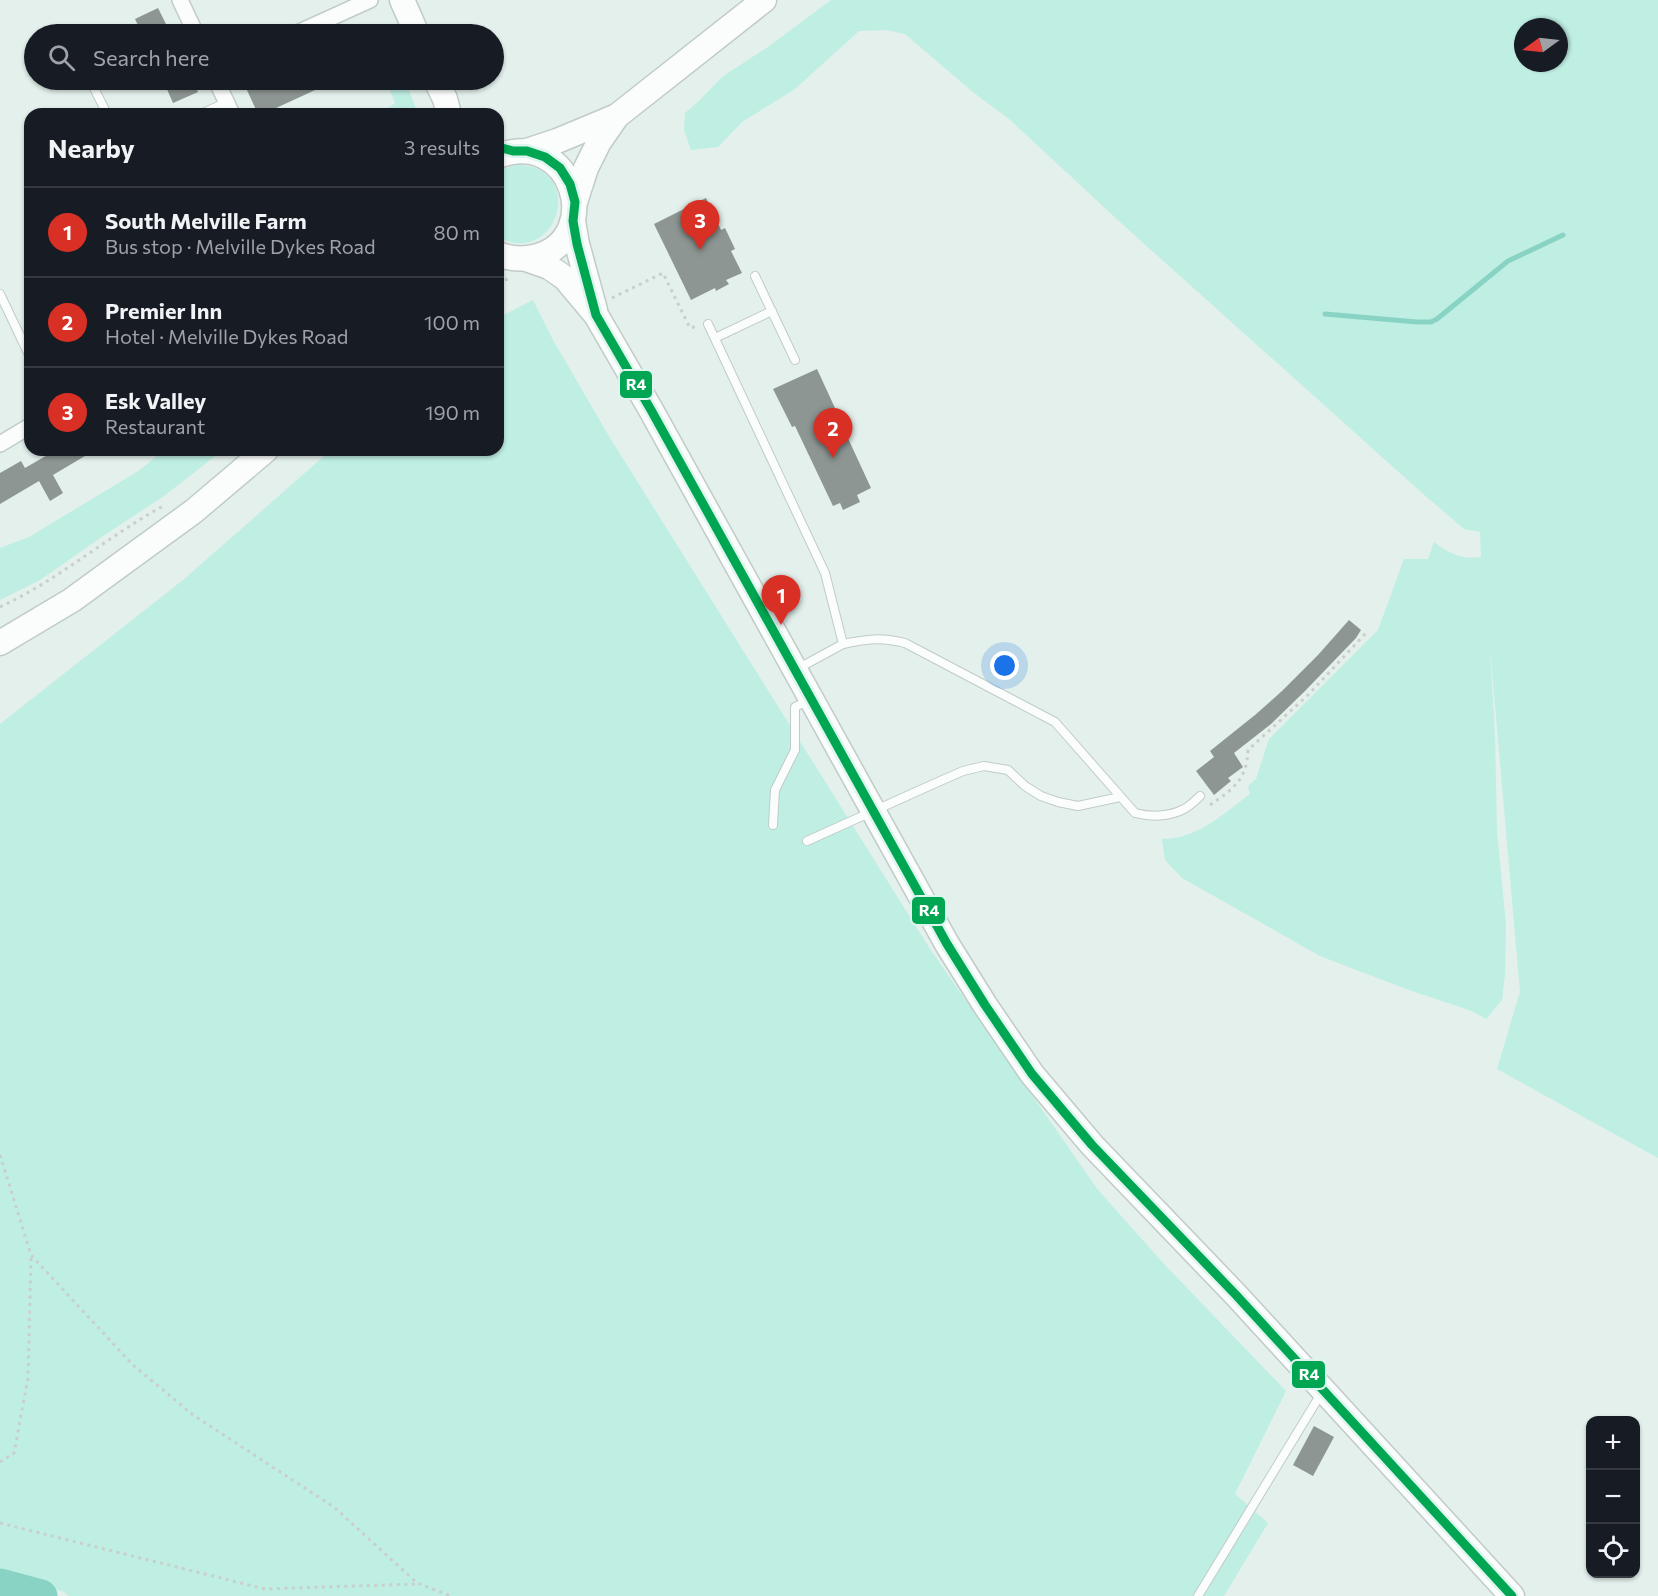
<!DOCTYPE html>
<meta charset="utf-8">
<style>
body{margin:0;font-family:Commissioner,sans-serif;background:#20242c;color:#f1f3f6}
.controls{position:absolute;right:18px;bottom:18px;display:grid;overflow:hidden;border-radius:12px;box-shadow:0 2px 4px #0004}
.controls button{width:54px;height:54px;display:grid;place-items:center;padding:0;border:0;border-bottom:2px solid #363941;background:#171b24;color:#f1f3f6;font:30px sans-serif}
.compass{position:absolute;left:1514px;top:18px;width:54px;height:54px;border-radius:50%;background:#171b24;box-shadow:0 2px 4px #0004;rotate:255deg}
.you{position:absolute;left:1005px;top:666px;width:21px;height:21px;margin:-15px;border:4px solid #fff;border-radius:50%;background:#1a73e8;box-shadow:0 0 0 9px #1a73e833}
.badge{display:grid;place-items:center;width:39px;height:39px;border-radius:50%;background:#d93025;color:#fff;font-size:20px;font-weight:700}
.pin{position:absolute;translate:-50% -50px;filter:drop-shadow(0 2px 3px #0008)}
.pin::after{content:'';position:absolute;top:32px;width:21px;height:18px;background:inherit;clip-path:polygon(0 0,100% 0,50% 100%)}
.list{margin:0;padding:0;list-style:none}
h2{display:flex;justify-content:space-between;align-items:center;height:78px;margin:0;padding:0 24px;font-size:26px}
h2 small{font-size:20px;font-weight:400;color:#9ea1a6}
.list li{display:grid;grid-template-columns:39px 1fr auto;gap:18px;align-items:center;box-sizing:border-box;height:90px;padding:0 24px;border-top:2px solid #363941}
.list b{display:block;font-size:22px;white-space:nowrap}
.list p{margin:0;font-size:20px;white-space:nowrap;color:#9ea1a6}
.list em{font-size:20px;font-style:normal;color:#9ea1a6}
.icon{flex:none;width:33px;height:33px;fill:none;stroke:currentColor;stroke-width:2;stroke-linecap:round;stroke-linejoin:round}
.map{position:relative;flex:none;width:1658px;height:1596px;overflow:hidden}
.search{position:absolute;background:#171b24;box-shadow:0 2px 4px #0004;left:24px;top:24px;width:480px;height:66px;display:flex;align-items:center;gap:15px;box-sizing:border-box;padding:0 21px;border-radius:33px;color:#9ea1a6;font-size:22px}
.panel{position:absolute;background:#171b24;box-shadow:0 2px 4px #0004;left:24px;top:108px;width:480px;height:348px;border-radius:18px}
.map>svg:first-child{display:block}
</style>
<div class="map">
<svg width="1658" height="1596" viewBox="0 0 1658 1596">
<rect width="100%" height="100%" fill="#e3f0ec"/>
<g fill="#bfeee3" fill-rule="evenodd">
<path d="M 831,0 L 1658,0 L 1658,1158 L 1497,1069 L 1520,992 L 1490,648 L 1495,736 L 1497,831 L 1506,925 L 1505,974 L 1502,1000 L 1486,1019 L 1472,1011 L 1406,989 L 1320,956 L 1182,878 L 1165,860 L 1162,839 C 1198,839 1223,814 1250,794 L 1248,786 L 1256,779 L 1269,739 L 1378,630 L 1404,559 L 1428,559 L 1434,542 C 1449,554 1463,560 1481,557 L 1480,532 L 1464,529 L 1421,492 L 1121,223 L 1009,119 L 974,93 L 905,34 L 887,30 L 859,31 L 795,89 L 742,122 L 718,147 L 691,150 L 684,130 L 685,113 L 700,100 L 722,77 L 768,47 ZM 1523,27 L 1559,27 L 1559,63 L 1523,63 Z"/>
<path d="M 386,80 L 405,80 L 418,114 L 381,114 L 395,103 Z"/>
<path d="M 519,165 C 523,166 529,166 533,167 C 584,186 550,266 498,237 L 498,172 L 505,168 Z"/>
<path d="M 533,300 L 553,340 L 610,438 L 930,949 L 1098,1190 L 1164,1264 L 1286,1391 L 1235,1494 L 1268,1523 L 1224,1596 L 69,1596 L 64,1592 L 0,1571 L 0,724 L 183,580 L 331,450 L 498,450 L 498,318 Z"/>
<path d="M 164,450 L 223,450 L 164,496 L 106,534 L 40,580 L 0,600 L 0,548 L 29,537 L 140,470 Z"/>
</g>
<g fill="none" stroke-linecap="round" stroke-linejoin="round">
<path stroke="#89d3c5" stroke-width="5" d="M 1325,314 L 1417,322 L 1431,322 L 1437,319 L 1508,261 L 1563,235"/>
<path stroke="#89d3c5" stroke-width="33" d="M 0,1585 L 41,1596"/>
</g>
<g fill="#8d9693">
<path d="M 158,8 L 171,34 L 142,34 L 135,19 Z"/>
<path d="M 163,80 L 193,80 L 198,92 L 173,103 Z"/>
<path d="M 265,80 L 337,80 L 263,114 L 258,114 L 246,88 Z"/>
<path d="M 706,198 L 721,230 L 725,228 L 735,249 L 731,251 L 742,273 L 726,280 L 729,284 L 716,291 L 715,288 L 691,300 L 654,224 Z"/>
<path d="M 817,369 L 835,408 L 834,408 L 871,488 L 857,495 L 860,502 L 843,510 L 840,503 L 833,506 L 795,426 L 792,427 L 773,389 Z"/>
<path d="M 56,450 L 95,450 L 53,475 L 63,493 L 50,501 L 39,481 L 0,504 L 0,473 L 21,461 L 25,468 Z"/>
<path d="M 1349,620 L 1361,630 L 1356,638 L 1305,691 L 1271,724 L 1234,753 L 1243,767 L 1228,778 L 1231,781 L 1214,795 L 1196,771 L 1214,757 L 1210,751 L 1255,715 L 1282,691 L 1318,655 Z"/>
<path d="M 1314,1426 L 1334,1437 L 1313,1476 L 1293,1465 Z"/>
</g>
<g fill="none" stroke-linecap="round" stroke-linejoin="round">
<defs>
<g id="service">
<path d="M 90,80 L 107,114"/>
<path d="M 201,114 L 227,102"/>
<path d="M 755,276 L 795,360"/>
<path d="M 0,294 L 30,357"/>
<path d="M 708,324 L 825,573 L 843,644 L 797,669"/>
<path d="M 715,338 L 772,311"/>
<path d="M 843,644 C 867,639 881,637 905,643 L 1055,722 L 1135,813 C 1150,817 1169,817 1184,809 C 1190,806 1195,801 1200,796"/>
<path d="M 773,825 L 775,790 L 795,750 L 795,707 L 810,700"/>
<path d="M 807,841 L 929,786 L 963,771 L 984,766 L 1008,770 L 1025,786 L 1041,796 L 1058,802 L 1078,806 L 1120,797"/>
<path d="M 1198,1596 L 1322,1392"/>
</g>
<g id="minor">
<path d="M 180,0 L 196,34"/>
<path d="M 295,34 L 370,0"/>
<path d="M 216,80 L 232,114"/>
<path d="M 0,444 L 30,426"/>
</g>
<g id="primary">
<path d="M 402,0 L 417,34"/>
<path d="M 436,80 L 445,99 L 449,114"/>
<path d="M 527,151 L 557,141 L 617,116 L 764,0"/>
<path d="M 498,156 C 573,128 604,236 538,256 C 524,260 512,260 498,254"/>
<path d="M 575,202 L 586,168 L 599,142 L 617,116"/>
<path d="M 573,221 L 577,244 L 595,310"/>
<path d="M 526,259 L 549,267 L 565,278 L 596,315 L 651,410 L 947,944 L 985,1005 L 1032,1074 L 1092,1145 L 1236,1295 L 1512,1596"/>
<path d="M 0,643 L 72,600 L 194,511 L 266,450"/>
</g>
</defs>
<use href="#service" stroke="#c1cbc8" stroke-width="10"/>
<use href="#minor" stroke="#c1cbc8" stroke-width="18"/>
<use href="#primary" stroke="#c1cbc8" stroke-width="27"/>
<g stroke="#cacfcd" stroke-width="3" stroke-dasharray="3 4.5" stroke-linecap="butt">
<path d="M 498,283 L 508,279"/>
<path d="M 612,298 L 663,273 L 690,328 L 698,326"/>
<path d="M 0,607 C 58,580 107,537 163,506"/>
<path d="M 1210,805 C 1233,789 1247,780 1248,750 L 1308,695 L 1367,632"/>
<path d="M 0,1155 L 31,1255 L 133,1365 L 193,1415 L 334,1507 L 417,1583 L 451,1596"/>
<path d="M 0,1462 L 14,1453 L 28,1378 L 31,1257"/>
<path d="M 0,1523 L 265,1589 L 416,1584"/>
</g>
<use href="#service" stroke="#fbfdfc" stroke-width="8"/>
<use href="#minor" stroke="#fbfdfc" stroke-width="15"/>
<use href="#primary" stroke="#fbfdfc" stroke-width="24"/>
<defs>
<path id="bus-1" d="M 498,147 L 513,151 L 527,151 L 545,157 L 560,168 L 570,184 L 575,202 L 573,221 L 577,244 L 596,315 L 651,410 L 947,944 L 985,1005 L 1032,1074 L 1092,1145 L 1236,1295 L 1512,1596"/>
</defs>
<use href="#bus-1" stroke="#def5ef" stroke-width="14"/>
<use href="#bus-1" stroke="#00a651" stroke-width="9"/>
</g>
<g stroke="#def5ef" stroke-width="2">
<rect x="619" y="370" width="34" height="29" rx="6" fill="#00a651"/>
<rect x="911" y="896" width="35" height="29" rx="6" fill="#00a651"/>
<rect x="1291" y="1360" width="35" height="29" rx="6" fill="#00a651"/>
</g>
<g font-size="16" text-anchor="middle" font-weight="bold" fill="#fff">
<text x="636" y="390">R4</text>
<text x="929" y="916">R4</text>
<text x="1309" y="1380">R4</text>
</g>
</svg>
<div class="controls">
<button>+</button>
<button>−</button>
<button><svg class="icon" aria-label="locate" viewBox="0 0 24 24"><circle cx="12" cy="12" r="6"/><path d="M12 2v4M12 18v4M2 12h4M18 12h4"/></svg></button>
</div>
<svg class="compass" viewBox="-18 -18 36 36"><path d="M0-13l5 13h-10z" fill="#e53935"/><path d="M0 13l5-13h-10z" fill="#9ea1a6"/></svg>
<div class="you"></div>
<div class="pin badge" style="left:781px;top:625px">1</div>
<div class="pin badge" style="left:833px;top:458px">2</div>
<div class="pin badge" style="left:700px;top:250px">3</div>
<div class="search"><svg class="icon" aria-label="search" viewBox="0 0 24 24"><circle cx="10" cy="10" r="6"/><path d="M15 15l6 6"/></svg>Search here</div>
<section class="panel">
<h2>Nearby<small>3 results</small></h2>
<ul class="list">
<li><span class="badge">1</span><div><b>South Melville Farm</b><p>Bus stop · Melville Dykes Road</p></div><em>80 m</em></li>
<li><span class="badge">2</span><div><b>Premier Inn</b><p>Hotel · Melville Dykes Road</p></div><em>100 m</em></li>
<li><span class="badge">3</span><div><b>Esk Valley</b><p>Restaurant</p></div><em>190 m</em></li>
</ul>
</section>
</div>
